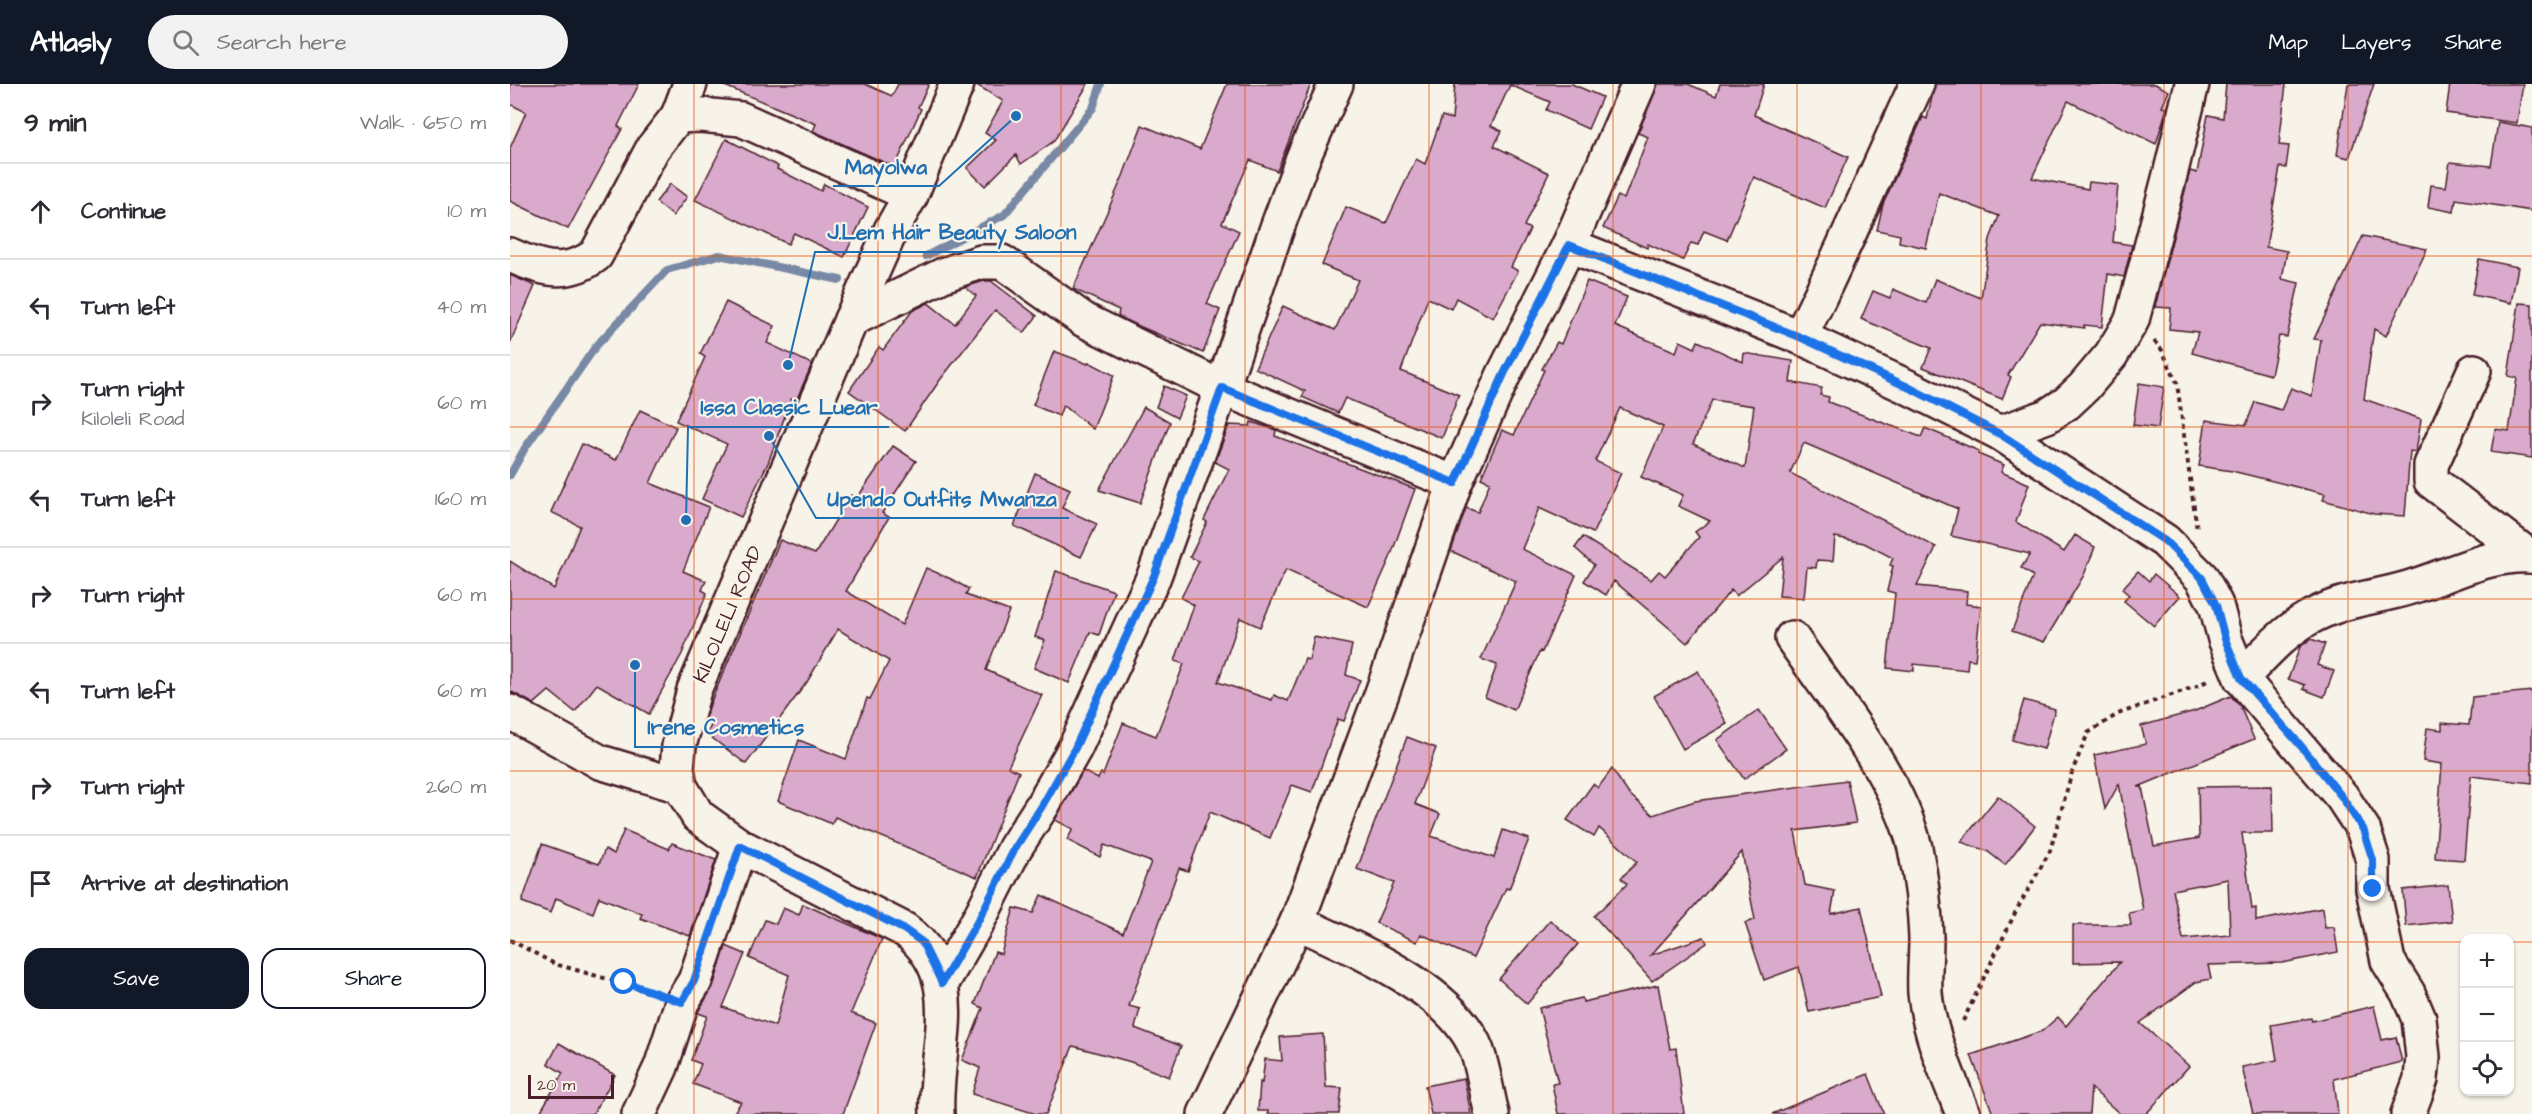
<!DOCTYPE html>
<meta charset="utf-8">
<style>
body{margin:0;font-family:"Architects Daughter",sans-serif;background:#f2f2f3;color:#2b2b33}
.controls{position:absolute;right:18px;bottom:18px;display:grid;overflow:hidden;border-radius:12px;box-shadow:0 2px 4px #0004}
.controls button{width:54px;height:54px;display:grid;place-items:center;padding:0;border:0;border-bottom:2px solid #e1e1e2;background:#fff;color:#2b2b33;font:30px sans-serif}
.scale{position:absolute;left:18px;bottom:15px;width:86px;box-sizing:border-box;padding-left:6px;border:3px solid #4a1f2b;border-top:0;font-size:16px;line-height:21px;white-space:nowrap;color:#4a1f2b;-webkit-text-stroke:4px #f7f3e8;paint-order:stroke}
.stop{position:absolute;width:18px;height:18px;margin:-14px;border:4px solid #1a73e8;border-radius:50%;background:#fff}
.stop.end{background:#1a73e8;border-color:#fff;box-shadow:0 2px 6px #0008}
.list{margin:0;padding:0;list-style:none}
h2{display:flex;justify-content:space-between;align-items:center;height:78px;margin:0;padding:0 24px;font-size:26px}
h2 small{font-size:20px;font-weight:400;color:#7c7c81}
.list li{display:grid;grid-template-columns:39px 1fr auto;gap:18px;align-items:center;box-sizing:border-box;height:96px;padding:0 24px;border-top:2px solid #e1e1e2}
.list b{display:block;font-size:22px;white-space:nowrap}
.list p{margin:0;font-size:20px;white-space:nowrap;color:#7c7c81}
.list em{font-size:20px;font-style:normal;color:#7c7c81}
.actions{display:flex;gap:12px;padding:18px 24px}
.actions a{flex:1;padding:14px 0;border:2px solid #111827;border-radius:18px;text-align:center;font-size:21px;color:#111827}
.actions .main{background:#111827;color:#fff}
.icon{flex:none;width:33px;height:33px;fill:none;stroke:currentColor;stroke-width:2;stroke-linecap:round;stroke-linejoin:round}
.map{position:relative;flex:none;width:2022px;height:1030px;overflow:hidden}
header{display:flex;align-items:center;gap:36px;box-sizing:border-box;height:84px;padding:0 30px;background:#111827;color:#fff}
header strong{font-size:28px}
nav{display:flex;gap:33px;margin-inline-start:auto;font-size:21px}
.search{width:420px;height:54px;background:#f2f2f3;display:flex;align-items:center;gap:15px;box-sizing:border-box;padding:0 21px;border-radius:33px;color:#7c7c81;font-size:22px}
main{display:flex}
aside{flex:1;background:#fff}
.map>svg:first-child{display:block}
</style>
<header>
<strong>Atlasly</strong>
<div class="search"><svg class="icon" aria-label="search" viewBox="0 0 24 24"><circle cx="10" cy="10" r="6"/><path d="M15 15l6 6"/></svg>Search here</div>
<nav><a>Map</a><a>Layers</a><a>Share</a></nav>
</header>
<main>
<aside>
<h2>9 min<small>Walk · 650 m</small></h2>
<ul class="list">
<li><svg class="icon" aria-label="ahead" viewBox="0 0 24 24"><path d="M12 20V5M6 11l6-6 6 6"/></svg><div><b>Continue</b></div><em>10 m</em></li>
<li><svg class="icon" aria-label="left" viewBox="0 0 24 24"><path d="M17 20v-9H6M10 6l-5 5 5 5"/></svg><div><b>Turn left</b></div><em>40 m</em></li>
<li><svg class="icon" aria-label="right" viewBox="0 0 24 24"><path d="M7 20v-9h11M14 6l5 5-5 5"/></svg><div><b>Turn right</b><p>Kiloleli Road</p></div><em>60 m</em></li>
<li><svg class="icon" aria-label="left" viewBox="0 0 24 24"><path d="M17 20v-9H6M10 6l-5 5 5 5"/></svg><div><b>Turn left</b></div><em>160 m</em></li>
<li><svg class="icon" aria-label="right" viewBox="0 0 24 24"><path d="M7 20v-9h11M14 6l5 5-5 5"/></svg><div><b>Turn right</b></div><em>60 m</em></li>
<li><svg class="icon" aria-label="left" viewBox="0 0 24 24"><path d="M17 20v-9H6M10 6l-5 5 5 5"/></svg><div><b>Turn left</b></div><em>60 m</em></li>
<li><svg class="icon" aria-label="right" viewBox="0 0 24 24"><path d="M7 20v-9h11M14 6l5 5-5 5"/></svg><div><b>Turn right</b></div><em>260 m</em></li>
<li><svg class="icon" aria-label="arrive" viewBox="0 0 24 24"><path d="M6 21V4h12l-3 4 3 4H6"/></svg><div><b>Arrive at destination</b></div></li>
</ul>
<div class="actions"><a class="main">Save</a><a>Share</a></div>
</aside>
<div class="map">
<svg width="2022" height="1030" viewBox="0 0 2022 1030">
<rect width="100%" height="100%" fill="#f7f3e8"/>
<filter id="ink" filterUnits="userSpaceOnUse"><feTurbulence type="fractalNoise" baseFrequency=".0167" numOctaves="2"/><feDisplacementMap in="SourceGraphic" scale="12" xChannelSelector="R" yChannelSelector="G"/><feConvolveMatrix kernelMatrix="1 2 1 2 8 2 1 2 1" color-interpolation-filters="sRGB"/></filter>
<g filter="url(#ink)">
<g fill="none" stroke-linecap="round" stroke-linejoin="round">
<g stroke="#7888a5" stroke-width="8">
<path d="M 416,172 L 494,131 L 583,24 L 591,0"/>
<path d="M 0,391 L 15,364 L 86,262 L 157,186 L 209,171 L 330,196"/>
</g>
</g>
<g fill="#d9aacc" stroke="#4a1f2b" stroke-width="1.5" fill-rule="evenodd">
<path d="M 0,0 L 129,0 L 108,42 L 112,45 L 58,145 L 0,117 L 0,64 L 16,28 L 0,20 Z"/>
<path d="M 210,0 L 355,0 L 382,12 L 388,0 L 419,0 L 408,23 L 411,25 L 385,83 L 303,47 L 306,40 Z"/>
<path d="M 465,0 L 578,0 L 544,57 L 511,80 L 506,71 L 475,102 L 457,84 L 486,56 L 475,49 L 493,17 Z"/>
<path d="M 717,0 L 801,0 L 767,87 L 740,76 L 712,139 L 729,147 L 697,220 L 710,226 L 693,269 L 631,243 L 608,232 L 609,226 L 563,205 L 613,92 L 632,41 L 690,65 Z"/>
<path d="M 945,0 L 1062,0 L 1092,13 L 1078,45 L 1036,26 L 1040,18 L 1000,1 L 981,42 L 992,47 L 984,62 L 1039,89 L 1014,142 L 1020,145 L 1001,183 L 1008,187 L 983,234 L 946,214 L 941,225 L 918,214 L 891,287 L 949,311 L 932,354 L 835,314 L 828,329 L 792,313 L 795,307 L 745,284 L 773,222 L 825,246 L 848,196 L 812,181 L 836,123 L 876,139 L 906,75 L 915,80 L 932,32 L 942,35 Z"/>
<path d="M 1148,0 L 1178,0 L 1206,12 L 1210,0 L 1254,0 L 1244,31 L 1338,73 L 1315,124 L 1244,93 L 1217,156 L 1194,147 L 1188,161 L 1181,159 L 1173,176 L 1138,160 L 1137,164 L 1093,144 L 1108,112 L 1114,115 L 1138,53 L 1128,49 Z"/>
<path d="M 1425,0 L 1645,0 L 1659,7 L 1652,23 L 1657,24 L 1646,60 L 1558,17 L 1522,94 L 1578,105 L 1579,98 L 1608,101 L 1603,158 L 1622,161 L 1614,193 L 1598,190 L 1592,243 L 1574,241 L 1574,244 L 1530,238 L 1498,291 L 1501,293 L 1492,315 L 1413,283 L 1421,264 L 1351,235 L 1363,207 L 1380,214 L 1383,205 L 1416,219 L 1425,195 L 1471,214 L 1480,155 L 1489,132 L 1429,109 L 1416,164 L 1389,158 L 1390,151 L 1367,146 L 1373,120 L 1413,33 L 1417,35 Z"/>
<path d="M 1716,0 L 1776,0 L 1769,61 L 1779,62 L 1776,84 L 1770,83 L 1756,163 L 1777,167 L 1772,195 L 1789,199 L 1777,253 L 1769,252 L 1761,291 L 1682,269 L 1688,248 L 1659,245 L 1661,224 L 1645,223 L 1680,87 L 1687,89 L 1698,31 L 1713,34 Z"/>
<path d="M 1838,0 L 1864,0 L 1839,74 L 1827,71 Z"/>
<path d="M 1940,0 L 2013,0 L 2007,39 L 1936,29 Z"/>
<path d="M 1988,38 L 2022,44 L 2022,127 L 1946,115 L 1944,128 L 1918,123 L 1921,101 L 1936,103 L 1940,78 L 1981,82 Z"/>
<path d="M 216,55 L 268,82 L 267,85 L 311,107 L 314,100 L 358,123 L 334,173 L 284,149 L 278,160 L 185,116 Z"/>
<path d="M 160,100 L 177,113 L 163,132 L 146,118 Z"/>
<path d="M 1853,152 L 1917,165 L 1876,252 L 1864,245 L 1854,315 L 1911,335 L 1906,368 L 1900,367 L 1895,432 L 1864,430 L 1813,416 L 1815,410 L 1722,387 L 1689,382 L 1696,336 L 1736,341 L 1745,318 L 1771,326 L 1781,304 L 1802,312 L 1811,256 L 1804,255 Z"/>
<path d="M 1969,175 L 2008,183 L 2001,219 L 1962,211 Z"/>
<path d="M 0,191 L 25,202 L 0,259 Z"/>
<path d="M 474,197 L 481,197 L 527,232 L 514,249 L 485,226 L 430,296 L 395,347 L 339,307 L 369,263 L 373,266 L 402,227 L 418,219 L 445,240 L 466,212 L 455,203 Z"/>
<path d="M 1077,197 L 1117,213 L 1105,242 L 1166,268 L 1170,257 L 1185,264 L 1188,257 L 1233,278 L 1234,269 L 1283,277 L 1280,298 L 1312,304 L 1310,311 L 1319,313 L 1318,318 L 1411,353 L 1415,344 L 1469,367 L 1468,370 L 1494,381 L 1491,388 L 1519,400 L 1506,438 L 1554,468 L 1565,451 L 1585,463 L 1574,491 L 1534,558 L 1502,547 L 1523,492 L 1511,484 L 1520,470 L 1441,452 L 1448,425 L 1294,359 L 1280,389 L 1426,463 L 1407,502 L 1457,507 L 1456,520 L 1471,522 L 1465,576 L 1458,575 L 1457,586 L 1404,580 L 1404,587 L 1377,584 L 1385,509 L 1377,507 L 1383,482 L 1380,481 L 1383,474 L 1354,459 L 1325,453 L 1323,477 L 1307,476 L 1306,484 L 1297,483 L 1294,514 L 1269,512 L 1273,473 L 1226,512 L 1221,506 L 1177,559 L 1104,497 L 1096,511 L 1074,497 L 1084,481 L 1065,464 L 1073,453 L 1141,496 L 1149,487 L 1155,492 L 1189,453 L 1185,448 L 1200,437 L 1168,422 L 1173,411 L 1131,393 L 1153,343 L 1110,324 L 1085,377 L 1111,389 L 1083,449 L 1029,424 L 1012,465 L 1066,491 L 1032,568 L 1030,567 L 1004,626 L 975,613 L 987,581 L 971,575 L 1006,497 L 941,467 L 956,424 L 968,428 L 980,398 L 971,394 L 992,346 L 1004,351 L 1034,286 L 1032,285 L 1047,258 L 1051,260 ZM 1202,316 L 1244,322 L 1235,384 L 1183,360 Z"/>
<path d="M 216,218 L 265,242 L 257,259 L 302,280 L 286,317 L 281,315 L 258,379 L 231,433 L 192,415 L 217,360 L 166,337 L 195,273 L 190,270 Z"/>
<path d="M 2009,219 L 2022,220 L 2022,374 L 1981,368 L 1985,345 L 1999,347 L 2007,294 L 1998,292 Z"/>
<path d="M 544,267 L 578,280 L 579,278 L 604,291 L 583,345 L 553,321 L 549,332 L 523,321 Z"/>
<path d="M 1629,299 L 1654,303 L 1648,344 L 1623,341 Z"/>
<path d="M 654,302 L 676,312 L 667,334 L 646,323 Z"/>
<path d="M 634,323 L 660,338 L 630,419 L 589,406 Z"/>
<path d="M 130,326 L 166,343 L 140,399 L 199,423 L 173,487 L 196,497 L 192,506 L 197,509 L 172,570 L 139,630 L 87,600 L 65,628 L 39,607 L 24,620 L 0,607 L 0,477 L 44,505 L 70,442 L 41,428 L 72,360 L 106,376 Z"/>
<path d="M 741,338 L 766,346 L 765,352 L 905,405 L 880,474 L 858,523 L 776,486 L 750,543 L 730,534 L 708,598 L 762,616 L 764,611 L 778,617 L 795,575 L 799,576 L 804,553 L 842,561 L 836,591 L 850,596 L 834,637 L 828,635 L 802,708 L 782,701 L 760,754 L 700,728 L 678,787 L 669,784 L 619,922 L 630,925 L 625,944 L 671,962 L 659,993 L 621,978 L 563,962 L 536,1030 L 526,1030 L 462,1010 L 470,984 L 452,976 L 473,924 L 465,920 L 485,868 L 491,870 L 504,824 L 523,829 L 531,811 L 613,849 L 641,778 L 594,761 L 590,773 L 557,756 L 563,745 L 545,736 L 573,687 L 588,695 L 591,689 L 593,691 L 613,639 L 646,652 L 674,580 L 665,577 L 684,521 L 671,514 L 689,477 L 680,473 L 697,438 L 694,436 L 719,385 L 705,378 L 719,341 L 740,342 Z"/>
<path d="M 383,362 L 406,377 L 372,429 L 379,433 L 336,507 L 392,541 L 416,484 L 441,495 L 459,505 L 456,511 L 499,527 L 476,586 L 532,611 L 498,683 L 509,688 L 467,793 L 325,733 L 322,740 L 268,717 L 289,656 L 336,675 L 357,614 L 360,615 L 379,577 L 328,545 L 297,598 L 236,680 L 197,650 L 203,637 L 196,634 L 200,620 L 270,456 L 305,470 L 341,411 L 347,414 Z"/>
<path d="M 525,389 L 560,405 L 552,424 L 587,440 L 571,473 L 504,442 Z"/>
<path d="M 546,487 L 604,507 L 589,551 L 580,548 L 559,599 L 524,584 L 535,556 L 525,553 Z"/>
<path d="M 1628,487 L 1639,497 L 1644,490 L 1670,512 L 1644,542 L 1614,517 L 1619,511 L 1612,505 Z"/>
<path d="M 1801,555 L 1815,560 L 1807,581 L 1824,587 L 1814,613 L 1793,605 L 1795,601 L 1778,595 L 1790,563 Z"/>
<path d="M 1188,587 L 1217,640 L 1173,665 L 1144,612 Z"/>
<path d="M 2022,607 L 2022,699 L 1961,692 L 1954,776 L 1925,774 L 1932,680 L 1913,677 L 1917,644 L 1932,646 L 1932,639 L 1959,641 L 1962,613 Z"/>
<path d="M 1721,612 L 1730,622 L 1744,655 L 1628,703 L 1632,703 L 1644,762 L 1689,754 L 1688,703 L 1762,702 L 1763,749 L 1732,749 L 1742,825 L 1746,824 L 1746,837 L 1813,824 L 1815,844 L 1824,843 L 1828,868 L 1772,879 L 1698,881 L 1701,895 L 1686,898 L 1630,939 L 1679,982 L 1636,1030 L 1610,1030 L 1581,1004 L 1579,1030 L 1483,1030 L 1461,971 L 1532,947 L 1548,933 L 1556,942 L 1610,878 L 1563,879 L 1563,841 L 1621,841 L 1619,829 L 1633,826 L 1609,700 L 1595,725 L 1584,671 L 1636,660 L 1631,642 L 1685,627 ZM 1718,795 L 1720,851 L 1673,855 L 1663,806 Z"/>
<path d="M 1514,616 L 1545,625 L 1534,665 L 1502,656 Z"/>
<path d="M 1249,626 L 1276,665 L 1234,695 L 1207,656 Z"/>
<path d="M 897,653 L 926,664 L 905,720 L 930,730 L 921,752 L 984,774 L 993,746 L 1019,755 L 999,805 L 996,804 L 963,874 L 911,850 L 907,858 L 866,839 L 884,799 L 847,785 Z"/>
<path d="M 1102,685 L 1118,709 L 1143,731 L 1185,717 L 1337,696 L 1346,739 L 1285,747 L 1295,801 L 1325,807 L 1321,830 L 1351,823 L 1371,913 L 1299,928 L 1289,883 L 1254,896 L 1235,839 L 1245,836 L 1232,768 L 1141,871 L 1194,853 L 1197,859 L 1142,897 L 1084,832 L 1117,800 L 1111,794 L 1127,778 L 1089,744 L 1084,753 L 1057,736 L 1083,700 L 1088,704 Z"/>
<path d="M 1488,712 L 1525,742 L 1495,781 L 1477,767 L 1451,758 Z"/>
<path d="M 114,746 L 159,765 L 162,759 L 206,776 L 180,852 L 130,834 L 132,830 L 89,813 L 83,829 L 46,814 L 41,829 L 12,818 L 32,760 L 89,780 L 95,765 L 104,770 Z"/>
<path d="M 1938,801 L 1942,837 L 1896,842 L 1893,806 Z"/>
<path d="M 293,820 L 372,855 L 341,929 L 366,939 L 333,1030 L 223,1030 L 231,1018 L 183,1000 L 191,980 L 181,976 L 197,932 L 188,929 L 189,926 L 203,903 L 216,862 L 235,870 L 213,923 L 265,942 L 279,891 L 239,874 L 255,836 L 266,840 L 273,824 L 289,831 Z"/>
<path d="M 1040,836 L 1068,860 L 1017,920 L 989,895 Z"/>
<path d="M 1148,901 L 1160,965 L 1166,964 L 1174,1030 L 1048,1030 L 1042,1000 L 1048,999 L 1029,924 L 1072,914 L 1073,918 Z"/>
<path d="M 1864,922 L 1872,956 L 1886,953 L 1892,978 L 1824,995 L 1828,1030 L 1743,1030 L 1732,983 L 1767,976 L 1761,941 L 1801,934 L 1802,937 Z"/>
<path d="M 813,950 L 816,1003 L 832,1004 L 829,1030 L 758,1030 L 758,1027 L 748,1027 L 750,998 L 752,999 L 755,975 L 772,977 L 770,953 Z"/>
<path d="M 49,959 L 105,991 L 83,1030 L 29,1030 L 53,989 L 38,980 Z"/>
<path d="M 1358,990 L 1374,1030 L 1262,1030 Z"/>
<path d="M 954,994 L 961,1030 L 921,1030 L 915,1002 Z"/>
</g>
<g fill="none" stroke-linecap="round" stroke-linejoin="round">
<defs>
<g id="minor">
<path d="M 168,32 L 180,0"/>
<path d="M 1059,161 L 1290,253 L 1400,304 L 1490,349 L 1655,457 L 1692,494 L 1706,521 L 1715,555 L 1731,594 L 1832,713 L 1853,745 L 1863,776 L 1863,805 L 1878,877 L 1898,909 L 1909,935 L 1913,973 L 1911,995 L 1898,1030"/>
<path d="M 341,236 L 433,191 L 471,178 L 492,178 L 574,236 L 712,304 L 945,399"/>
<path d="M 1290,253 C 1332,170 1368,84 1407,0"/>
<path d="M 1964,287 L 1921,381 L 1921,397 L 2019,472"/>
<path d="M 1490,349 L 1537,332 L 1557,319 L 1574,303 L 1601,271 L 1622,236 L 1661,87 L 1682,0"/>
<path d="M 1282,554 C 1323,614 1389,694 1405,764 C 1411,793 1415,825 1416,854 C 1416,872 1414,891 1415,909 C 1419,951 1438,991 1453,1030"/>
<path d="M 1731,594 C 1751,574 1772,549 1797,535 C 1832,515 1861,515 1898,504 C 1939,492 1978,469 2022,472"/>
<path d="M 0,628 L 90,678 L 170,702"/>
<path d="M 787,838 C 844,865 944,905 967,967 C 974,987 977,1010 982,1030"/>
<path d="M 432,899 L 469,835 L 505,764 L 532,722 L 565,664 L 644,492 L 712,304 L 767,144 L 793,74 L 826,0"/>
<path d="M 129,1030 L 151,983 L 172,918 L 185,897 L 230,762"/>
<path d="M 695,1030 L 787,838 L 872,609 L 945,399 L 994,290 L 1059,161 L 1129,0"/>
</g>
<g id="major">
<path d="M 0,171 C 31,185 57,193 86,171 L 143,64 L 168,32 L 191,31 L 231,35 L 401,111"/>
<path d="M 427,1030 C 423,965 459,893 395,846 L 230,762 L 188,732 L 170,702 L 167,684 L 169,662 L 184,606 L 341,236 L 381,146 L 401,111 L 447,0"/>
</g>
</defs>
<use href="#minor" stroke="#4a1f2b" stroke-width="38"/>
<use href="#major" stroke="#4a1f2b" stroke-width="38"/>
<g stroke="#4a1f2b" stroke-width="4" stroke-dasharray="4.5 4.5" stroke-linecap="butt">
<path d="M 1644,257 L 1652,266 L 1667,299 L 1687,446"/>
<path d="M 0,856 L 45,880 L 143,908"/>
<path d="M 1453,937 L 1506,827 L 1540,767 L 1562,688 L 1578,649 L 1608,630 L 1687,602 L 1699,596"/>
</g>
<use href="#minor" stroke="#f7f3e8" stroke-width="33"/>
<use href="#major" stroke="#f7f3e8" stroke-width="33"/>
</g>
</g>
<g fill="none" stroke-linecap="round" stroke-linejoin="round" filter="url(#ink)">
<path stroke="#1a73e8" stroke-width="8" d="M 114,898 L 172,918 L 184,897 L 230,762 L 395,846 L 412,858 L 432,899 L 469,835 L 505,764 L 532,722 L 565,664 L 644,492 L 712,304 L 945,399 L 994,290 L 1059,161 L 1290,253 L 1400,304 L 1490,350 L 1655,457 L 1692,494 L 1706,521 L 1715,555 L 1731,594 L 1791,662 L 1832,713 L 1853,745 L 1863,776 L 1863,805"/>
</g>
<path fill="none" stroke="#e8590c" stroke-width="1.5" stroke-opacity="0.55" d="M 184,0 L 184,1030M 368,0 L 368,1030M 551,0 L 551,1030M 735,0 L 735,1030M 919,0 L 919,1030M 1103,0 L 1103,1030M 1287,0 L 1287,1030M 1471,0 L 1471,1030M 1654,0 L 1654,1030M 1838,0 L 1838,1030M 0,172 L 2022,172M 0,343 L 2022,343M 0,515 L 2022,515M 0,687 L 2022,687M 0,858 L 1954,858M 2000,858 L 2022,858"/>
<g text-anchor="middle" stroke-width="4.5" stroke-linejoin="round" paint-order="stroke">
<g font-size="20" fill="#4a1f2b" stroke="#f7f3e8">
<text transform="translate(217 530) rotate(-67)" y="7">KILOLELI ROAD</text>
</g>
</g>
<path fill="none" stroke="#1f6fb2" stroke-width="2" d="M506 32L429 102H323M278 281L305 168H578M176 436L178 343H379M259 352L306 434H559M125 581L125 663H306"/>
<g fill="#1f6fb2" stroke="#f7f3e8" stroke-width="2">
<circle cx="506" cy="32" r="6"/>
<circle cx="278" cy="281" r="6"/>
<circle cx="176" cy="436" r="6"/>
<circle cx="259" cy="352" r="6"/>
<circle cx="125" cy="581" r="6"/>
</g>
<g font-size="21" text-anchor="middle" font-weight="bold" fill="#1f6fb2" stroke="#f7f3e8" stroke-width="4.5" stroke-linejoin="round" paint-order="stroke">
<text x="376" y="90">Mayolwa</text>
<text x="442" y="155">J.Lem Hair Beauty Saloon</text>
<text x="279" y="330">Issa Classic Luear</text>
<text x="432" y="422">Upendo Outfits Mwanza</text>
<text x="216" y="650">Irene Cosmetics</text>
</g>
</svg>
<div class="controls">
<button>+</button>
<button>−</button>
<button><svg class="icon" aria-label="locate" viewBox="0 0 24 24"><circle cx="12" cy="12" r="6"/><path d="M12 2v4M12 18v4M2 12h4M18 12h4"/></svg></button>
</div>
<div class="scale">20 m</div>
<div class="stop" style="left:114px;top:898px"></div>
<div class="stop end" style="left:1863px;top:805px"></div>
</div>
</main>
